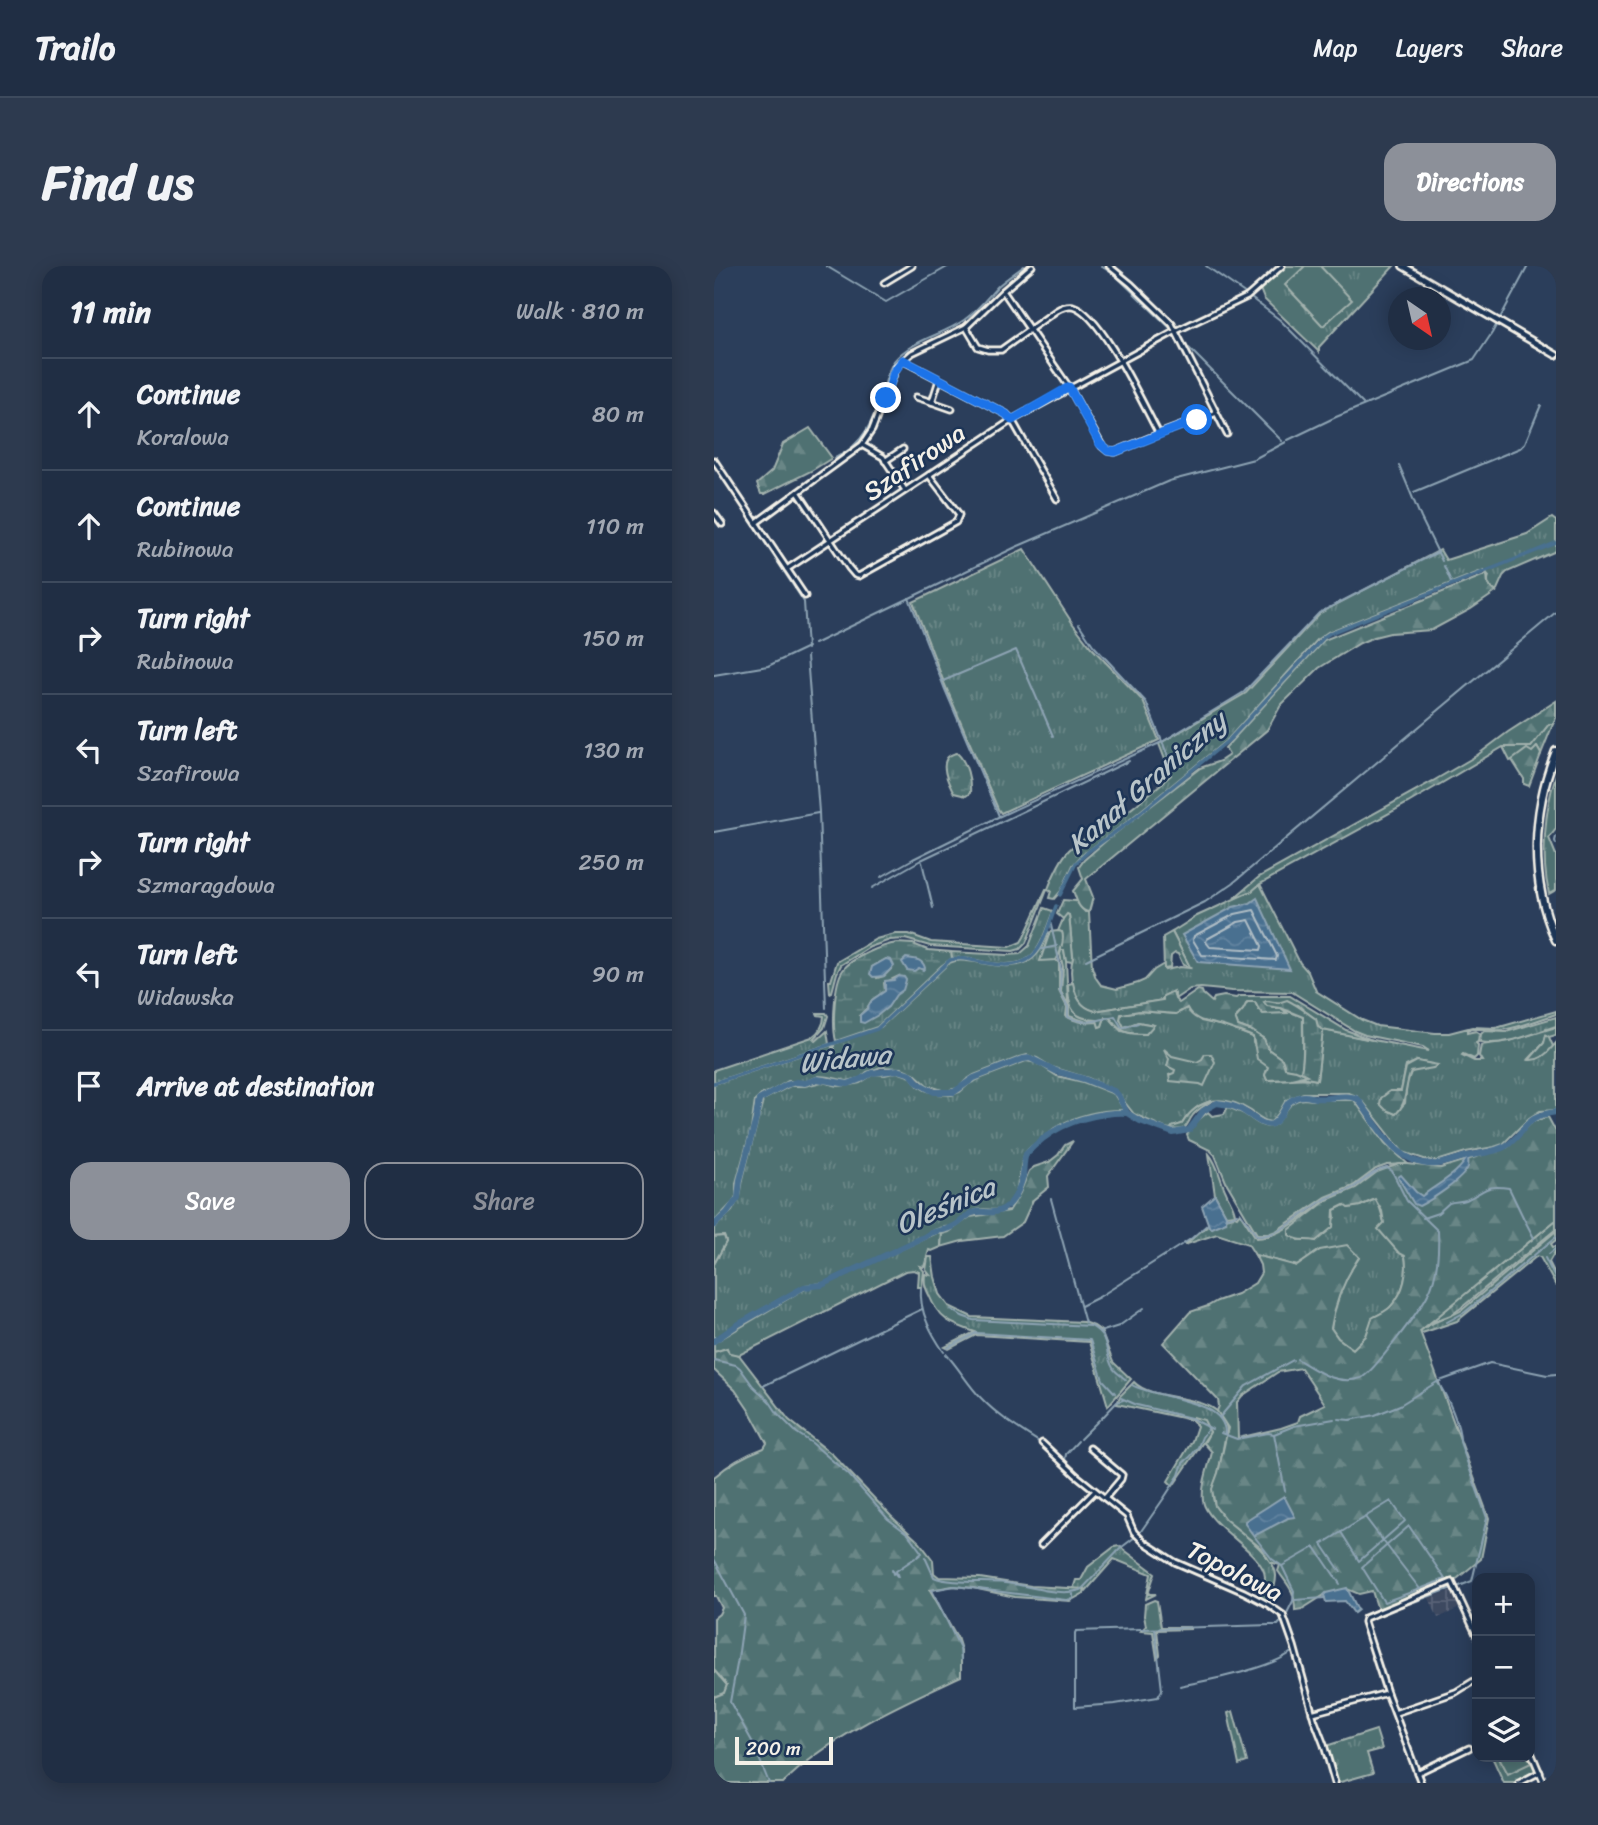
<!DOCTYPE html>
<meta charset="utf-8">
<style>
body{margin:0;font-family:Sriracha,sans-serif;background:#2d3a4f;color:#f1f3f6}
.controls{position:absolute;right:21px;bottom:21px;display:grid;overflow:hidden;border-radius:14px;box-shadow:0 4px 18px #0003}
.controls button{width:63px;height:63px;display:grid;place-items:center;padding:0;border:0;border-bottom:2px solid #3d4a5d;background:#202e44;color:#f1f3f6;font:35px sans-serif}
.compass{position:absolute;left:674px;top:21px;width:63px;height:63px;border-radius:50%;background:#202e44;box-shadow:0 4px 18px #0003;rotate:146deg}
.scale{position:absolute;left:21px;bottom:18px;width:98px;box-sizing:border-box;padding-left:7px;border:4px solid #f4f1e8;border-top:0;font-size:19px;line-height:24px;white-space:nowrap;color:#f4f1e8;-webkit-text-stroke:5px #1d3557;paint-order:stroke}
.stop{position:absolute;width:21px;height:21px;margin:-16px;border:5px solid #1a73e8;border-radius:50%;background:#fff}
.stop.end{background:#1a73e8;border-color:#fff;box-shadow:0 2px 7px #0008}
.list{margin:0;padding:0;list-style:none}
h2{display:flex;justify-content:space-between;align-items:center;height:91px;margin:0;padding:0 28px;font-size:30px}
h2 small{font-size:23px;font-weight:400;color:#a2a8b2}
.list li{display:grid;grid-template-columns:46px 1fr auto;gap:21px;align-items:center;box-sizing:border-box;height:112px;padding:0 28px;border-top:2px solid #3d4a5d}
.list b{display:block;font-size:26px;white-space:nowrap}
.list p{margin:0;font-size:23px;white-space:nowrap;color:#a2a8b2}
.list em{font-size:23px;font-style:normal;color:#a2a8b2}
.actions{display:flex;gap:14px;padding:21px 28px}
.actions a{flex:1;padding:16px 0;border:2px solid #8c9099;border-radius:21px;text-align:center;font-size:24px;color:#8c9099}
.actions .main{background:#8c9099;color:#fff}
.icon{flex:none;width:38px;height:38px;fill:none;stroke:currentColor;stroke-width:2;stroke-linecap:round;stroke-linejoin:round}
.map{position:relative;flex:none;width:842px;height:1517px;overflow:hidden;border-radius:21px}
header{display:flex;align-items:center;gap:42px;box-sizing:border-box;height:98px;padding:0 35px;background:#202e44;border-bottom:2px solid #3d4a5d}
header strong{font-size:33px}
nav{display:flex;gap:38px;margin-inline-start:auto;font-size:24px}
.intro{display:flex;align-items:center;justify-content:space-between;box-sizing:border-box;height:168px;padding:0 42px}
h1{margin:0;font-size:49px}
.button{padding:18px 32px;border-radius:21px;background:#8c9099;color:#fff;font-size:24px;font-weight:700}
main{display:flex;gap:42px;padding:0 42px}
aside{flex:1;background:#202e44;border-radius:21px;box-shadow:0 4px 18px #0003}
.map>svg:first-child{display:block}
</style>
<header>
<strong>Trailo</strong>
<nav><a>Map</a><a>Layers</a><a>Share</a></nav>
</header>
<div class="intro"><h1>Find us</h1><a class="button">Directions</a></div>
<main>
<aside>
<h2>11 min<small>Walk · 810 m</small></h2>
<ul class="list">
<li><svg class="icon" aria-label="ahead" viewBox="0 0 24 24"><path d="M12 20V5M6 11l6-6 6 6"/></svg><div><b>Continue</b><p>Koralowa</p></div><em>80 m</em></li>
<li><svg class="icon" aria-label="ahead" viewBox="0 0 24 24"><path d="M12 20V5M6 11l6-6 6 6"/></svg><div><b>Continue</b><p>Rubinowa</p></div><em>110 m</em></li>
<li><svg class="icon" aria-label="right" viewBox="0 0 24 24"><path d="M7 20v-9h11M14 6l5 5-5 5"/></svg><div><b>Turn right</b><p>Rubinowa</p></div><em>150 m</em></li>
<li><svg class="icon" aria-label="left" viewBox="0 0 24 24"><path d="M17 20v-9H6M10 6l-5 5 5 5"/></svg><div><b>Turn left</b><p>Szafirowa</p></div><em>130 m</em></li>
<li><svg class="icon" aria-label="right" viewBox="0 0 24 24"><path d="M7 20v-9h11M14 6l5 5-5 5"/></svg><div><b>Turn right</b><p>Szmaragdowa</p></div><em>250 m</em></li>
<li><svg class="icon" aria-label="left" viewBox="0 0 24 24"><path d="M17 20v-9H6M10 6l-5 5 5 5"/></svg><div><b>Turn left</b><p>Widawska</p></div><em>90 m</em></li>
<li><svg class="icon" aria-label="arrive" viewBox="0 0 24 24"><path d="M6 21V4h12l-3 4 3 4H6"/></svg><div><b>Arrive at destination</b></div></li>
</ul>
<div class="actions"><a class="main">Save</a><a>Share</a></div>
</aside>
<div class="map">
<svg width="842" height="1517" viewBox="0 0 842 1517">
<defs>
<pattern id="industrial-grid" width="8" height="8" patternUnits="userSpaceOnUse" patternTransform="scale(1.75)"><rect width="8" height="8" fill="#3c4860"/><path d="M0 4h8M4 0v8" fill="none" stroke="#596377"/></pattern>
<pattern id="grass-tufts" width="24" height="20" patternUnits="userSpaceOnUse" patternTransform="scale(1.75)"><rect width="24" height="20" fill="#4f7172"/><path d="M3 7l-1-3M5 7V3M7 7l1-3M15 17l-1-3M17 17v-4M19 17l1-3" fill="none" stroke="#698686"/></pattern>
<pattern id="forest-firs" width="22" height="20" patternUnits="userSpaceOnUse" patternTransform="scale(1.75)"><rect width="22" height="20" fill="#4f7172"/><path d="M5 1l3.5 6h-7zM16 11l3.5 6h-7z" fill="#698686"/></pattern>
<pattern id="wetland-marsh" width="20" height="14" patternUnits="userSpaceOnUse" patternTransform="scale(1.75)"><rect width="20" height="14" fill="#4f7172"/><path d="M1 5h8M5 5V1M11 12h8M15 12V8" fill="none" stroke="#698686"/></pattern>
<pattern id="water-waves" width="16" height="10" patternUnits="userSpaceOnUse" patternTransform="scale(1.75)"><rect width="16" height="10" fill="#486f90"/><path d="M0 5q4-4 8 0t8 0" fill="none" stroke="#6384a0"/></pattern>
</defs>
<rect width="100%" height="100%" fill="#2b3e5b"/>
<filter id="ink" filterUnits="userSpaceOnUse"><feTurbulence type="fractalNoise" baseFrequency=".0143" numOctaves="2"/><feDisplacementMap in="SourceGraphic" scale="14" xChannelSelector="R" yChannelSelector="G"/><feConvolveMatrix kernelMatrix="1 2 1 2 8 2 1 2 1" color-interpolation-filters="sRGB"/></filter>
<g filter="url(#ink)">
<path fill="url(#industrial-grid)" d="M 738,1324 L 742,1335 L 744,1334 L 748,1341 L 724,1352 L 715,1332 Z"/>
<g fill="url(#grass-tufts)" stroke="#a2b1ad" stroke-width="2" fill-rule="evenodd">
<path d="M 570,0 L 680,0 L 605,81 L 605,86 L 550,33 L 546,23 Z"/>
<path d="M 838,252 L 842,255 L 842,285 L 793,306 L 789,310 L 782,326 C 776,321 772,318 775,310 L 770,304 L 614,366 L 604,373 L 514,473 L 414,555 L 367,590 L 359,599 L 347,625 L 340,633 L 335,632 L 337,625 L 333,624 L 312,677 L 306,683 L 299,685 L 216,680 L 191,673 L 176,674 L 156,681 L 127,699 L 123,707 L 118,726 L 116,727 L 115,715 L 117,715 L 123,696 L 162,673 L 181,668 L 195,668 L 217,676 L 295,681 L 307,676 L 310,671 L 332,623 L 334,623 C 339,610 345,595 355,584 C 366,573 384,567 397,558 C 418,543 438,526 457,509 L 445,478 L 532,427 L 606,347 L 726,284 L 732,294 L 813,268 Z"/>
<path d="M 310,283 L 359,358 L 377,381 L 429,435 L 445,474 L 287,547 L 284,543 L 231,419 L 199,336 Z"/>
<path d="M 835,458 L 839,458 L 827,488 L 823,481 L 818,487 L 796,495 L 789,481 L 817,481 Z"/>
<path d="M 842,509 L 842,563 L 835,572 L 842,589 L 842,624 L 835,628 C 827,592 830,544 842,509 Z"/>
<path d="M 546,618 L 586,697 L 594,706 L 602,725 L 648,754 L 663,760 L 721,767 L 735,767 L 758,761 L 782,762 L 842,745 L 842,748 C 824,754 805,762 787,764 C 775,765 765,761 753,764 L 753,767 L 762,765 L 765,767 L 764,776 L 762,777 L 764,779 L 763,790 L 760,793 L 749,788 L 748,789 L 760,795 L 768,795 L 765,790 L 767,779 L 796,775 L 842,761 L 842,769 L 835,771 L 832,769 L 830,777 L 815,793 C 827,795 835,785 842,777 L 842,844 L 826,845 L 815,852 L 789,878 L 780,881 L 752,886 L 723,895 L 713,894 L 689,886 L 651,838 L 643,830 L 635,827 L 589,827 L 572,834 L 564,848 L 557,856 C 548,855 544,850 537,845 C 511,828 485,830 468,858 L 458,861 L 457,863 L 451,862 L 420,848 L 401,824 L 374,812 L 338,801 L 323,792 L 313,789 L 306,791 L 260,809 L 252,814 L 244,822 L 231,825 L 213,819 L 200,807 L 188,802 L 167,801 L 153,806 L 146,812 L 133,815 L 115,811 L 105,810 L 92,815 L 74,815 L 57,825 L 48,828 L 41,835 L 37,863 L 22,917 L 22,930 L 19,936 L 0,956 L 0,818 L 118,779 L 118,782 L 116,787 L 118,788 L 120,784 L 120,778 L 167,761 L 235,697 C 244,693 252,695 262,696 C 282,700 310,706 324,687 C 329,681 331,673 334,666 L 335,669 L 327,694 L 342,694 L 345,697 L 345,725 L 353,741 L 352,750 C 362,757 373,757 384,756 L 385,761 L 388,760 L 391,751 L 395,751 L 407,765 L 432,768 L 439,759 L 424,756 L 410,762 L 406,753 L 407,748 L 425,745 L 462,748 L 473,742 L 487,755 L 510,760 L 539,771 L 539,777 L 554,801 L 551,809 L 553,814 C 570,815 586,810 603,814 L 609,764 L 715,785 L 709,781 L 651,769 L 641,765 L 578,726 L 518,725 L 487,722 L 476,723 L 461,733 L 461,727 L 449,734 L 381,745 C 359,740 354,710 359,691 L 355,649 L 353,649 L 349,653 L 343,648 L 349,634 L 362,635 L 371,646 L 375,646 L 378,701 L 382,712 L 387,719 L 403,723 L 424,717 L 431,714 L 440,704 L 450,698 L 451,704 L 466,701 L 476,702 L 458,666 L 483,650 L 538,625 ZM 703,795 L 717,798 L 697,806 L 693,815 L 691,837 L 681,848 L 669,841 L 671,828 L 676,825 L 687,825 L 692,800 Z"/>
<path d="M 330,642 L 339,645 C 324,685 321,705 271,696 C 259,693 250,691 238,692 L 237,686 L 294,689 L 306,688 L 315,680 Z"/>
<path d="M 347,684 L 350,684 L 352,695 L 354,736 L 383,754 L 373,756 L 355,750 L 355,740 L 347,726 L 349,701 L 346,688 Z"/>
<path d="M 533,736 L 541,736 L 545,744 L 572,746 L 567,742 L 589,751 C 588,769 591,789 587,806 L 571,802 L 568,793 L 554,783 L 550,773 L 538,765 L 524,760 L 521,753 L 529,744 Z"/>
<path d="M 103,747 L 112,747 L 114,750 L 110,762 L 100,773 L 102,775 L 113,765 L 115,778 L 0,816 L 0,804 L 98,771 C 105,766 110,759 110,750 L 104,749 Z"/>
<path d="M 842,751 L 842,760 C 819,767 790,781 766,776 L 767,768 L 770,765 L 792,766 Z"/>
<path d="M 312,795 L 323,797 L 343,810 L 369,816 L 400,828 L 410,844 C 387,843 361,850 342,861 C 336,865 331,870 325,875 C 319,879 313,882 310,889 C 304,904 307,927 293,939 C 283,948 273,941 262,944 C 252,947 248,954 240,959 C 234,963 236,960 230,961 C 222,962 216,966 210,970 L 109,1017 L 91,1019 L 36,1050 L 0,1074 L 0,998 L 12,976 L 10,970 L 0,971 L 0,962 L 18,945 L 26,931 L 29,913 L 49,834 L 76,820 L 91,820 L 108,816 L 124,820 L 137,819 L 146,817 L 160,808 L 171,809 L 183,806 L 197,811 L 204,820 L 211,824 L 223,828 L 238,829 L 246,826 L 255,818 L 265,813 Z"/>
<path d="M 590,833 L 598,834 L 640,834 L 671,877 L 694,898 L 673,899 L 662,903 L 639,920 L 612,931 L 562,965 L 554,968 L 543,968 L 512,916 L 501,889 L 496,884 L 475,874 L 473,869 L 483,855 L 494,846 L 498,850 L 510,848 L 514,841 C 519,844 525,845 530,848 C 537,852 542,858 550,860 C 567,864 568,844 579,837 C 582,834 586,834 590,833 Z"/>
<path d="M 495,888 C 504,898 506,914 512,926 C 515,934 520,940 521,948 L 512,949 L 501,929 Z"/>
<path d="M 662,933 C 674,955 667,977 691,990 C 694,1006 690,1026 678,1039 C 674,1045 665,1048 659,1052 L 652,1070 L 639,1083 L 624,1072 L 617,1062 C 621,1036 629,1014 645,992 L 606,984 L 583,1000 L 541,989 L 534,978 L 503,968 L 470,979 C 479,974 485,964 495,960 L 498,962 L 511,952 L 521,950 L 523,951 L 526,947 L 542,972 C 569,971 591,947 613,934 L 575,965 L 584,974 L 595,973 L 602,975 L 621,951 L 620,944 L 630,939 L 635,942 L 646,940 Z"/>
<path d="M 842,954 L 842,963 L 747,1042 L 737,1049 L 715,1057 Z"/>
<path d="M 842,965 L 842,974 L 837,978 L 839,981 L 842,980 L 842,984 L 835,996 L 842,1010 L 842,1020 L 826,991 L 823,990 L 743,1055 L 708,1067 L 706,1065 C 718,1055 735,1052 748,1044 Z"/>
<path d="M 223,967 L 228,968 L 227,981 L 218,985 L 215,984 L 210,1001 L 206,1000 L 210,1005 L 208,1021 L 204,1021 L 205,1006 L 200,1004 L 191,1005 L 25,1089 L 14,1087 L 13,1082 L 0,1086 L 0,1077 L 87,1025 L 98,1020 L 112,1018 Z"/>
<path d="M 214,991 L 218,991 L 221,1011 L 226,1028 L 235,1040 L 258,1051 L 369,1056 L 380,1060 L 387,1065 L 399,1096 L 417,1113 L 394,1140 L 375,1076 L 262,1069 L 235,1083 L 231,1081 L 261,1066 C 237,1058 225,1054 215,1029 C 211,1021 210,1018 211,1008 L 216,1009 L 212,1004 Z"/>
<path d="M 420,1116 C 443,1140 517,1122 513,1172 L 511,1172 C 509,1183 507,1194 505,1204 C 502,1215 496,1224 500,1236 C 503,1246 512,1254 521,1261 C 533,1271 562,1293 562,1310 C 562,1320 558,1329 555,1337 L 545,1332 C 547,1326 551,1318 551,1311 C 550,1286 494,1261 489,1235 C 487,1219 495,1200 498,1186 L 490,1177 L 496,1166 L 479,1151 L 478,1154 L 403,1138 L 406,1130 Z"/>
<path d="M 405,1280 L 441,1307 L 434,1328 L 442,1328 L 432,1333 L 437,1308 L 400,1293 L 370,1327 L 370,1324 L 359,1323 L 362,1314 L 367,1314 L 374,1301 L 400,1281 Z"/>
<path d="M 440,1334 L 443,1335 L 447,1361 L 476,1361 L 476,1363 L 443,1364 L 446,1389 L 443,1392 L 439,1366 L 427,1365 L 432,1360 L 430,1350 L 431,1338 Z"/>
<path d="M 0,1404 L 13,1419 L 10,1427 L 0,1431 Z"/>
<path d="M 519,1445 L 533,1496 L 525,1499 L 514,1447 Z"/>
<path d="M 662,1464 L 668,1483 L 653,1487 L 659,1507 L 623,1517 L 612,1480 Z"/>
<path d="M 816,1489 L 824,1506 L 802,1517 L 790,1517 L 778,1491 L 816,1491 Z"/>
</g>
<g fill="url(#forest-firs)" stroke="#a2b1ad" stroke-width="2" fill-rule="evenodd">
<path d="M 96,162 L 118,192 L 97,205 L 51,228 L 47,228 L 43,218 L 58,205 L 69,178 Z"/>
<path d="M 773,308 L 774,319 L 782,326 L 757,343 L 718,364 L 676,367 L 660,371 L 646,377 L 605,402 L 567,439 L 553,464 L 372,613 L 379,631 L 375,646 C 364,645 363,633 359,625 L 369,613 L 365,601 L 370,594 L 394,573 L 486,502 L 506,495 L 515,489 L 511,482 L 610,374 Z"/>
<path d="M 842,435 L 842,452 L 839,458 L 835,458 L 817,481 L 789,481 L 694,537 L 546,618 L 538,625 L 520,632 L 545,611 L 719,515 L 762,490 L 794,466 Z"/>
<path d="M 823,481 L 827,488 L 815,520 L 810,518 L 810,513 L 798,494 L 813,483 L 818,486 Z"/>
<path d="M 353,648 L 355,649 L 359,691 L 358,696 L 352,695 L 350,684 L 347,684 L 346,688 C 345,680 350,675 348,666 L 344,665 L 349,653 Z"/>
<path d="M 458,666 L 476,701 L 469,699 L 464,688 L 461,687 L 457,690 L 456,702 L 450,703 L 449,671 Z"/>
<path d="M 359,717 C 362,731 366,741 381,745 L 449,734 L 449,730 L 459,725 L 461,733 L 465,737 L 484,724 L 488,725 L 489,728 L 498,736 L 500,732 L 510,730 L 522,732 L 525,730 L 576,730 L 632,764 L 658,774 L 609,764 L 604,761 L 602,753 L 590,745 L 584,739 L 553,735 L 558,742 L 567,742 L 573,747 L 549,748 L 545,744 L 541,736 L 533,736 L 529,744 L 521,752 L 524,760 L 538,765 L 550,773 L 554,783 L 568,793 L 571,802 L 582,804 L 594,809 L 577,813 L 553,814 L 551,809 L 554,801 L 543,793 L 539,771 C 530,767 521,764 512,761 C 498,756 480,757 473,742 L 462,748 L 425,745 L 407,748 L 406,753 L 410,761 L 424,756 L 440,759 L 432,768 C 411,768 409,767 395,751 L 391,751 L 388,760 L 385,761 L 383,754 C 358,753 354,742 354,718 Z"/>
<path d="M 832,769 L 835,771 L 839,780 C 833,788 825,795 815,794 L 830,777 Z"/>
<path d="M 450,783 L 458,790 L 483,796 L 488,793 L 491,788 L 497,788 L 501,796 L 490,820 L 486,818 L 456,815 L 455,809 L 460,807 L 461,804 L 453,800 L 455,793 Z"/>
<path d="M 703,795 L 724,799 L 719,802 L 697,806 C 690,821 694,837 682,848 L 672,844 L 666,838 L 667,832 L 676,825 L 687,825 L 692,801 Z"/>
<path d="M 498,835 C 492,839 484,843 479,849 C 471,860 474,865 457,863 L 458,861 L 468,858 C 475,846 485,838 498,835 Z"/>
<path d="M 834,851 L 842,866 L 842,954 L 706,1065 L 775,1252 L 767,1293 L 744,1312 L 734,1318 L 664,1344 L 658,1325 L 645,1328 L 633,1323 L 612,1328 L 588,1343 L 581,1344 C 581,1324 574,1320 564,1305 L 566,1299 L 556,1296 L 548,1283 L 511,1253 L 501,1240 L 498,1223 L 504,1207 L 514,1162 L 503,1145 L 505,1140 L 504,1134 L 449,1077 L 476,1046 L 494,1040 L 503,1035 L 523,1028 L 541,1017 L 547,1007 L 546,999 L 541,989 L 583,1000 L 606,984 L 633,979 L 645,991 C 630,1014 621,1035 617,1062 L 624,1072 L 639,1083 L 652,1070 L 658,1052 C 665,1048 674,1045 678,1039 C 690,1026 694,1006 691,990 L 684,986 L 664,963 L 670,957 L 668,945 L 661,933 L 646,940 L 634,942 L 630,939 L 620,944 L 619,961 L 602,975 C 589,972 588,977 575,969 L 575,964 L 613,934 L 642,922 L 663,906 L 685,898 L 694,898 L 727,902 L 794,881 L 819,855 ZM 587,1102 L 611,1138 L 586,1150 L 584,1156 L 567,1162 L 524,1172 L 523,1136 L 528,1130 L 564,1106 Z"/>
<path d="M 359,875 L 334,910 L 335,921 L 319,934 L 309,956 L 289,970 L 248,975 L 227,981 L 228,968 L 235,966 L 256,951 L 295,945 L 306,927 L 315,905 L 320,901 L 335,896 L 344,889 L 351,879 Z"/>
<path d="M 10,970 L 12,976 L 0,998 L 0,971 Z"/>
<path d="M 13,1082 L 15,1087 L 25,1089 L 75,1154 L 119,1189 L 177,1250 L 206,1277 L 219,1294 L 220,1307 L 225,1311 L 266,1312 L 317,1320 L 371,1323 L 370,1327 L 356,1335 L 301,1331 L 259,1322 L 239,1320 L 216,1324 L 243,1371 L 247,1384 L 247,1410 C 185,1439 119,1468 69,1517 L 0,1517 L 0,1431 L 10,1427 L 13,1419 L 0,1404 L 0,1352 L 5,1348 L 8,1342 L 2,1330 L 0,1330 L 0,1211 C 16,1197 31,1189 50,1182 L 53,1177 L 36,1146 L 21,1124 L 0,1104 L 0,1086 Z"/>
<path d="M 479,1151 L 490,1154 L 496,1166 L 459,1220 L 454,1215 L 478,1175 L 483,1160 L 478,1154 Z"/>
</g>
<g fill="url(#wetland-marsh)" stroke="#a2b1ad" stroke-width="2" fill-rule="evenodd">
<path d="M 243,487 C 253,496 257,514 256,527 L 252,530 L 240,527 L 238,524 C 232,512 223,490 243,487 Z"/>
<path d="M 344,665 L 348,666 C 351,673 346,688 342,694 L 326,695 L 336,666 Z"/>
<path d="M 183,677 L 199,678 L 214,684 L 237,686 L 238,692 L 227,700 L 163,761 L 122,775 C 118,760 120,716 129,704 C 137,692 168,679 183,677 ZM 172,693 L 178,702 L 170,710 L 163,712 L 158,701 ZM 185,710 C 182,731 180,735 164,749 L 146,749 L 153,742 L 158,734 L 171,725 L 170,717 Z"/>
<path d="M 573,734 C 584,739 592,746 602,753 L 604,761 L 609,764 L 603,814 L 587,811 L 593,809 L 587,806 C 591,789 589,769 589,751 L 567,742 L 553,740 L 550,736 L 553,735 L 564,737 Z"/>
</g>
<g fill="#4f7172" stroke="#a2b1ad" stroke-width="2">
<path d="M 591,0 L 606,0 L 638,34 L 609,60 L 571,19 Z"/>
<path d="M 785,1491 L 814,1491 L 817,1497 L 794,1508 Z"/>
</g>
<g fill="url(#water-waves)" stroke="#8da3b3" stroke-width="2">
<path d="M 543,632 L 576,703 L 484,696 L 468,669 L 519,641 L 536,637 Z"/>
<path d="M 192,692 C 201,693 209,693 211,702 L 209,704 L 205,702 L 200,705 L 193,704 L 188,696 Z"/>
<path d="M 172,693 L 177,694 L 180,700 L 170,710 L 159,711 L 156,708 L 158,701 Z"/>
<path d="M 185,710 L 190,711 L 192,714 L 189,724 L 182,729 L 174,741 L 164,749 L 150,757 L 146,756 L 146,749 L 153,743 L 158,734 L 171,725 L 171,715 L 180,714 Z"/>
<path d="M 754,889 C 754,892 755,898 754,901 C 749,914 717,934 705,940 L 700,938 L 684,911 L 687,909 L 702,926 L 708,930 C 723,918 747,907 754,889 Z"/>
<path d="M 501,929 L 512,949 L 512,956 L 498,962 L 495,960 L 488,940 Z"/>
<path d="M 570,1230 L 581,1251 L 574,1252 L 540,1270 L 531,1258 L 531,1255 Z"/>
<path d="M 633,1322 L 644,1344 L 640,1347 L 631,1335 L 612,1336 L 610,1329 L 612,1327 Z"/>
</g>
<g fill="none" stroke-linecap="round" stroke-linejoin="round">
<g stroke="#afbdc5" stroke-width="2">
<path d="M 540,644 L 563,690 L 562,694 L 488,689 L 479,674 L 480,670 L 521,648 Z"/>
<path d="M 535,654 L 548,680 L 547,684 L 496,681 L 492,676 L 493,673 L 524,656 Z"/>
</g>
<g stroke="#8da3b3" stroke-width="2">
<path d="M 112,0 L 172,36 L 235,0"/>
<path d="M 387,0 L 402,10 L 456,62"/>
<path d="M 492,0 L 532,28"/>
<path d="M 537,32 L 566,54 L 649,138"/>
<path d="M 475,82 L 568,175"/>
<path d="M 574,174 L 622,151 L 760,94 L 778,67 L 814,0"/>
<path d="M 121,192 C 150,179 160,153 169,124 C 172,114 174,103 180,95 C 197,74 229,69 250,54 C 263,45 273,32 284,20 C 292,13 301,7 310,0"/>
<path d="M 685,199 L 707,252 L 728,295"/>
<path d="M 700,226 L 806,182 L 811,177 L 827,139"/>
<path d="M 36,254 L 90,336 L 93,383"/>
<path d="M 730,300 L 738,318"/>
<path d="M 195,332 L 230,421 L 285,550"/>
<path d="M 365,358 L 379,379 L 432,436 L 458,500"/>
<path d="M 100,378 L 302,281 L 455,215 L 540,193 L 572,176"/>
<path d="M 93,390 L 105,546 L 112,742"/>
<path d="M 0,409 L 54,400 L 94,381"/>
<path d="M 229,415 L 302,384 L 339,470"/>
<path d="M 676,485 L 842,346"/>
<path d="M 0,566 L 104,547"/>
<path d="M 842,571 L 841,575 L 842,578"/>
<path d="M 208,596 L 219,642"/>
<path d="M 167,611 L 199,593 L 282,552 L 448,476 L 530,426 L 605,347 L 724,286"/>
<path d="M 158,622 L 207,594 L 415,495"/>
<path d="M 336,655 L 347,703 L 346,726 L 354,741 L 354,751 C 374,760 382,754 401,750 L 408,762 L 424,757"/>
<path d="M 324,684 L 343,680"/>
<path d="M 372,694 L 491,636 L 519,617 L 674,487"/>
<path d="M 337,933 L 371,1057"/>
<path d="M 526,946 L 543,970 C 568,970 589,946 610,934 C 619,928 631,927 640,921 C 653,913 658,905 673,902 L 678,905 L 693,935 L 724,965 C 725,986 724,1009 714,1028 C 708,1041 658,1108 647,1112 C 623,1120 603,1105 583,1093"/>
<path d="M 809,951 L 820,972"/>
<path d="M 511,952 L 523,948"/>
<path d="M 709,952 L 724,947 L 735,937 C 741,935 746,936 752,934 C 772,925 771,918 795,922 L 809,951"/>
<path d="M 469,978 L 478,972 L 494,958"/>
<path d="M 835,988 L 842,982"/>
<path d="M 831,992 L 842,1014"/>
<path d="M 207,1022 C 205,1046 217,1067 230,1086"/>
<path d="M 367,1040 L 385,1031 L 467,979"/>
<path d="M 237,1043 L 248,1050 L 259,1054 L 377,1060 C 397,1071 389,1085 399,1102 C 402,1107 408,1110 412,1114"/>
<path d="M 733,1056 L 751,1046 L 842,971"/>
<path d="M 386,1066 L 405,1060 L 430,1042"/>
<path d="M 234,1082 L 262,1067 L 376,1074 L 389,1114 L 401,1127"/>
<path d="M 232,1088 C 245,1102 254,1119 267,1132 C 284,1150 305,1163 325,1176"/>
<path d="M 0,1094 L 22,1099 L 26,1102 L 39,1120 L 56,1136 L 64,1148 L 83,1167 L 98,1177 L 135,1209 L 174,1253 L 194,1268 L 208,1287 L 203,1291"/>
<path d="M 724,1117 C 733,1129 747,1161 746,1176 L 773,1252 L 758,1315 L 743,1321"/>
<path d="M 418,1119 C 442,1133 512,1132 511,1168"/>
<path d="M 49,1120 L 208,1043"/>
<path d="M 407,1132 L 423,1139 L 477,1152 L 498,1163"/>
<path d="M 506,1151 L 532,1120 L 579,1094"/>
<path d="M 387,1153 L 403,1136 L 409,1134"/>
<path d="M 625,1153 L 636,1154 L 661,1149 L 686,1139 L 723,1116 L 776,1097 L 833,1109 L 842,1108"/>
<path d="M 507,1167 L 523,1173 L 554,1167 L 560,1168"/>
<path d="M 366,1173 L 385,1154"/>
<path d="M 364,1175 L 352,1188 L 351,1194 L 372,1215"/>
<path d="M 377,1219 L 390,1229"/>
<path d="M 571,1225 L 560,1168 L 580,1160 L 620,1153"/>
<path d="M 627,1266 L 645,1295 L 691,1255 L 677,1235 L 651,1251 L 673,1280 L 706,1323 L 731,1313 L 695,1260 L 648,1301 L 670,1336 L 706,1323"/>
<path d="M 540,1270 L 558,1293 L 568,1300 L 580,1325 L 579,1335 L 573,1347"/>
<path d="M 211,1291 L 220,1311 C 235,1318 272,1315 291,1317 C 316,1319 342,1331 367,1324 L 408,1281 L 425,1268 L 450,1232 L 465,1209 L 469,1197 L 476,1191 L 484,1181 L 488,1171 L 495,1162"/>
<path d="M 0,1293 L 30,1349 L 24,1393 L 16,1436 L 39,1477 L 55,1517"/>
<path d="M 568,1300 L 601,1281 L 626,1318"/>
<path d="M 627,1306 L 608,1278 L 650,1252"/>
<path d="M 179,1308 L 178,1304 L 184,1311 L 182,1305 L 201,1292"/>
<path d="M 581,1334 L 611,1332"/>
<path d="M 686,1341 L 738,1322"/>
<path d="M 673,1345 L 683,1342"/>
<path d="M 441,1363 L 448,1424 L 444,1431 L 401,1438 L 361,1441 L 361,1367 L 362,1365 L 557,1359 L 564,1359 L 569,1353"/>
<path d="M 247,1394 L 246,1382 L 243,1376 L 218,1324 L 241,1320 L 352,1334 L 359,1333 L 359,1328"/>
<path d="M 466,1420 C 495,1414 557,1403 579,1385 L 573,1365"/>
<path d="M 839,1517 L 842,1515"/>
</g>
<g stroke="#486f90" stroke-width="3.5">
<path d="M 346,629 L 362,597 L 375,585 L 415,556 L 516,473 L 610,371 L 616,367 L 842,277"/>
<path d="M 0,817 L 163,763 L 236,694 C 249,690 260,695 273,697 C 325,707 327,679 342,640"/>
</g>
<g stroke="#486f90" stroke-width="6">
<path d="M 0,959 L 13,947 L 24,932 L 26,914 L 42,853 L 45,834 L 72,819 L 82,816 L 91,817 L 103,813 L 134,818 L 147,813 L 158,807 L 184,804 L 197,808 L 204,817 L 220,826 L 240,826 L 260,812 L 309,793 L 316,792 L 342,805 L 370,813 L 400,825 L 404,829 L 413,847 L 426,855 L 459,867 L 475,864 L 489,845 L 503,837 C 510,838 518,839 524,842 C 534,846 548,862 558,858 C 567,854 569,843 575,836 C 579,833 584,830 590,830 C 595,830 596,831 601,832 C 615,834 631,827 644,833 C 664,860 683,901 723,898 C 733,897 744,892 754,890 C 767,887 784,886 795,878 C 818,860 807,851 842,846"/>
<path d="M 0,1075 L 23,1059 L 90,1021 L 108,1019 L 210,971 C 222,962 231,966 240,960 C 247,957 251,950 258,947 C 265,944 272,947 280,946 C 297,944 305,925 309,910 C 310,903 309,896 312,888 C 335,864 358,853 391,848 C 398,847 405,846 413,847"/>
</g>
<defs>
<g id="minor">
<path d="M 395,0 L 417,18 L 458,58 L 513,168"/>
<path d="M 170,17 L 198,0"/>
<path d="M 289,25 L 355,121 L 388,180 L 394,185 L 401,186 L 445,168"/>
<path d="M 252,61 L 264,81 L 274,84 L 287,84 L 343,44 C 348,41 353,39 359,40 C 388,48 430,141 445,168 L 502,147"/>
<path d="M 190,95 L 292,148 L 298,154 L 343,233"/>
<path d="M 202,131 L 218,136 L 225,114"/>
<path d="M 218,136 L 238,143"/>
<path d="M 148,179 L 169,191 L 191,224"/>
<path d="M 0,194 L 91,330"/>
<path d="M 171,195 L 189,183"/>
<path d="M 84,226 L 135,302 L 141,309 L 145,310 L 242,256 L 245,249 L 244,247 L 215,209"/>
<path d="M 0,247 L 8,258"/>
<path d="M 43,256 L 148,179 L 158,164 L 183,100 L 198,87 L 252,61 L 289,25 L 318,0"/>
<path d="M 73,303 L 298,154 L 462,65 L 533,31 L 568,0"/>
<path d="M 328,1177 L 362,1209 L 413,1250 L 420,1266 L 430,1276 L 461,1296 L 530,1326 L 555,1339 L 569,1349 L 580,1380 L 600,1453 L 610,1479 L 621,1517"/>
<path d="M 376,1182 L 408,1209 L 407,1213 L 391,1232"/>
<path d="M 327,1279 L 381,1225"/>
<path d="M 598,1447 L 673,1427"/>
<path d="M 681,1447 L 742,1426 L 763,1413"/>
<path d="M 816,1484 L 830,1517"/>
<path d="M 703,1507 L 755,1482"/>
<path d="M 707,1517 L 673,1427 L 650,1356 L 651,1352 L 738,1316 L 763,1370"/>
<path d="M 805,1517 L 826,1506"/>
</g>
<path id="tertiary" d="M 689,0 L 842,89"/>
<path id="primary" d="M 842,485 C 818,545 815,614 842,674"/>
</defs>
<use href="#minor" stroke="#f4f1e8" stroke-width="9"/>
<use href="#tertiary" stroke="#f4f1e8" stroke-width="10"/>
<use href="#primary" stroke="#f4f1e8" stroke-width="11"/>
<use href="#minor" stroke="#1d3557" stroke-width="3.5"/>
<use href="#tertiary" stroke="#1d3557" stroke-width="4.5"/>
<use href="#primary" stroke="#1d3557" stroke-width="6"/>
</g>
</g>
<g fill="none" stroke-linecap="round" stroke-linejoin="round" filter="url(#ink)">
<path stroke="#1a73e8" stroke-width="9" d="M 172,132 L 180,106 L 189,94 L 292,148 L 298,154 L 355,121 L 386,178 L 394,185 L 401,186 L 483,154"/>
</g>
<g text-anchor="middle" stroke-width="5" stroke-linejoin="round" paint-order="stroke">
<g font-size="26" fill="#f4f1e8" stroke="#1d3557">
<text transform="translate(200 196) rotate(-34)" y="9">Szafirowa</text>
<text transform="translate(521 1305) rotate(27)" y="9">Topolowa</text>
</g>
<g font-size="28" font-style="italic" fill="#b8c4c9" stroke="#1d3557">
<text transform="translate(432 516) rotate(-41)" y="10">Kanał Graniczny</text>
<text transform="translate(131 792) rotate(-6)" y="10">Widawa</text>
<text transform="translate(231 939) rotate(-23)" y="10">Oleśnica</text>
</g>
</g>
</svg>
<div class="controls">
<button>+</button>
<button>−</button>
<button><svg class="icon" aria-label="layers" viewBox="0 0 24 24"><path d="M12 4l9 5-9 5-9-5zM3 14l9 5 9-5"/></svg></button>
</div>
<svg class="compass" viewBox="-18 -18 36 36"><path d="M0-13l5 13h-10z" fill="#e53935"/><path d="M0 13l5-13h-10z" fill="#a2a8b2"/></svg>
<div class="scale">200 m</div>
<div class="stop" style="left:483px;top:154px"></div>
<div class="stop end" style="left:172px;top:132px"></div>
</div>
</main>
